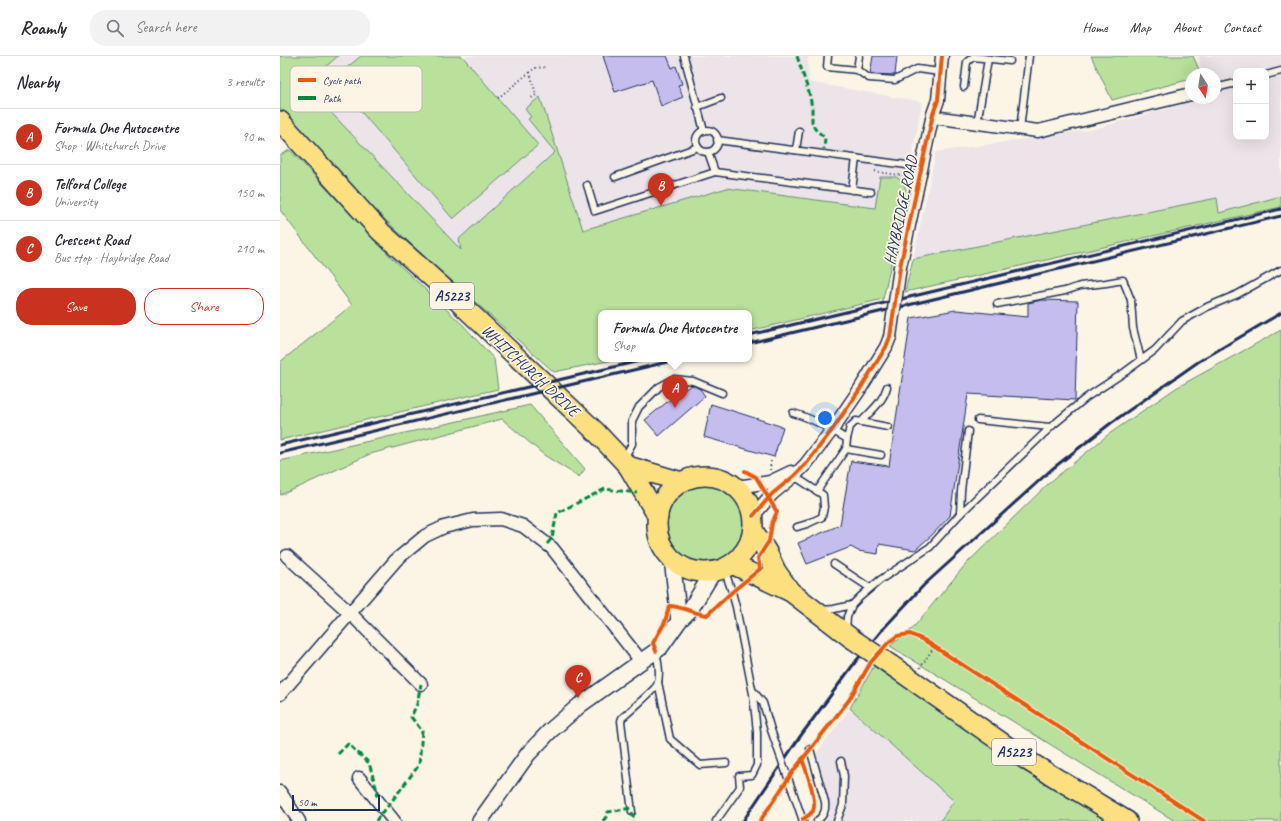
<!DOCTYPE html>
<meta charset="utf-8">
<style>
body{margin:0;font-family:Caveat,sans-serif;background:#f2f2f3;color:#2b2b33}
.controls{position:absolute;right:12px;top:12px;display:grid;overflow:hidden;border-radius:8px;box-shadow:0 4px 16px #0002}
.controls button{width:36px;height:36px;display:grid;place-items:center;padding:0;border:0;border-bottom:1px solid #e1e1e2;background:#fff;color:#2b2b33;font:20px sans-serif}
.compass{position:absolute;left:905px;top:12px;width:36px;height:36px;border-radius:50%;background:#fff;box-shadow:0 4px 16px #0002;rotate:168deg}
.scale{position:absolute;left:12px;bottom:10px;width:88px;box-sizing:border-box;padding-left:4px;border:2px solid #1b2f5e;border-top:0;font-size:11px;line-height:14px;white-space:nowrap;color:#1b2f5e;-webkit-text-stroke:3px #fcf5e5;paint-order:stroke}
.you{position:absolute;left:545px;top:362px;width:14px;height:14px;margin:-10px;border:3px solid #fff;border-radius:50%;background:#1a73e8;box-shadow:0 0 0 6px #1a73e833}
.badge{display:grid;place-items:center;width:26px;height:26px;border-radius:50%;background:#c8321e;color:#fff;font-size:13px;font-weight:700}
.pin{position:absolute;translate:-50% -33px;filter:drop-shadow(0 1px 2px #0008)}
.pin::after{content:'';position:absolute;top:21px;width:14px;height:12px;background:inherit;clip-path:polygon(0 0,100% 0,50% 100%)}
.popup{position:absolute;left:318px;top:254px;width:154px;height:52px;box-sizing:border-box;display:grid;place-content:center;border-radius:8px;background:#fff;filter:drop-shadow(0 1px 3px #0005);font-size:13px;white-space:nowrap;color:#7c7c81}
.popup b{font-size:15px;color:#2b2b33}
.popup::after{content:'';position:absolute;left:50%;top:100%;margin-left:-8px;border:8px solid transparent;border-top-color:#fff}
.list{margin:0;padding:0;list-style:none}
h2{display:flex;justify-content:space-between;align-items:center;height:52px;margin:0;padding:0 16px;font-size:17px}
h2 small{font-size:13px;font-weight:400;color:#7c7c81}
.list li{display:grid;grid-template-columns:26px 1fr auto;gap:12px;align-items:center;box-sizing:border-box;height:56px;padding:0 16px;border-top:1px solid #e1e1e2}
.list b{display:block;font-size:15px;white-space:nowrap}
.list p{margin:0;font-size:13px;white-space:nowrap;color:#7c7c81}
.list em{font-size:13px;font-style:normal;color:#7c7c81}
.actions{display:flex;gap:8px;padding:12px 16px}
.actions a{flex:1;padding:9px 0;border:1px solid #c8321e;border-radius:16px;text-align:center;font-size:14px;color:#c8321e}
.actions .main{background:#c8321e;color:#fff}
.icon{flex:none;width:22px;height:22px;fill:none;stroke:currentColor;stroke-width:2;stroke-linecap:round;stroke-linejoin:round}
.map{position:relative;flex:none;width:1001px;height:765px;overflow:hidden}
header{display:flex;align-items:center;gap:24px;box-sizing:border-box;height:56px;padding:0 20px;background:#fff;border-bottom:1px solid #e1e1e2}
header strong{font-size:19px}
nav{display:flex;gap:22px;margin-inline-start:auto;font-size:14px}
.search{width:280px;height:36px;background:#f2f2f3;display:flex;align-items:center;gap:10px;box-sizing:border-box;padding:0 14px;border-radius:16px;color:#7c7c81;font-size:15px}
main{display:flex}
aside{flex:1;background:#fff}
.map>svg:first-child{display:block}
</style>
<header>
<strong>Roamly</strong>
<div class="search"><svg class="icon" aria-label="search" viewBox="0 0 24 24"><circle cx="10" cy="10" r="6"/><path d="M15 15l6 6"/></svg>Search here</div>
<nav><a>Home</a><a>Map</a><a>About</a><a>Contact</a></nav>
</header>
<main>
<aside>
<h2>Nearby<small>3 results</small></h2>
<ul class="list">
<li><span class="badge">A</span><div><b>Formula One Autocentre</b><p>Shop · Whitchurch Drive</p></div><em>90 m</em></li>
<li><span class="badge">B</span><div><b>Telford College</b><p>University</p></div><em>150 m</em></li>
<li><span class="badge">C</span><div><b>Crescent Road</b><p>Bus stop · Haybridge Road</p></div><em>210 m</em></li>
</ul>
<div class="actions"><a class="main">Save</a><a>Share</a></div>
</aside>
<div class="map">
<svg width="1001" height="765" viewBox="0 0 1001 765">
<rect width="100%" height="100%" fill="#fcf5e5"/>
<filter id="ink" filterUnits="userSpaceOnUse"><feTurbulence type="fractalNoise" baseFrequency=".025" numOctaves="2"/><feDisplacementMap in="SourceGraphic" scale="8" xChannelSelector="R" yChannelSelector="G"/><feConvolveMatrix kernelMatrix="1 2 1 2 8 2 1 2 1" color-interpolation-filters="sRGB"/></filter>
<g filter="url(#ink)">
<g fill="#ece4e8" fill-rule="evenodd">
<path d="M 12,0 L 528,0 L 529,26 L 642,46 L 621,163 L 469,257 L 321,257 L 182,195 L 9,13 Z"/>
<path d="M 919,0 L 1001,0 L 1001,140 L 939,157 L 937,143 L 633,203 L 656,96 L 814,73 L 924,42 L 935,42 L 935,18 L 921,18 ZM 956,15 L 986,15 L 986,81 L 956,81 Z"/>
<path d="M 570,652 L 675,745 L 659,765 L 544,765 L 551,757 L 536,698 Z"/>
</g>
<g fill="#bae19c" stroke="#6a887d">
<path d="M 0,0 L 58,0 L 35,20 L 27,31 L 181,194 L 179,183 L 275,96 L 248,63 L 251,61 L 245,53 L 260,41 L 303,174 L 447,132 L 595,152 L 600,121 L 616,121 L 622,125 L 626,133 L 621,163 L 603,243 L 469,275 L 469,257 L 321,257 L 321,303 L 338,303 L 274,316 C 180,232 82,150 0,53 Z"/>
<path d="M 81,0 L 182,0 L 258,89 L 173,163 L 53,23 Z"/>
<path d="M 811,0 L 913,0 L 921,18 L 911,18 L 911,23 L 832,44 Z"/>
<path d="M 10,94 L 112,202 L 183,269 L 214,303 L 218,333 L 0,384 L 0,306 L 72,249 L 0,154 L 0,99 Z"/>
<path d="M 1001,140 L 1001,151 L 625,236 L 633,203 L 937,142 L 939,157 Z"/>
<path d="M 1001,274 L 1001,765 L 895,765 L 610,590 L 632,573 L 686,508 L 769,427 L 829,378 L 896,332 Z"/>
<path d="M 250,349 L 305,413 L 299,421 L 264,399 L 222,363 L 90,398 L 17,432 L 0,439 L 0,405 Z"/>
<circle cx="426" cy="469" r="39"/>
<path d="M 594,610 L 602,616 L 826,765 L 660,765 L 674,745 L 570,652 Z"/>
</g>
<g fill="#c6bdef" stroke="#1b2f5e">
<path d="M 323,0 L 387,0 L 392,12 L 396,10 L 402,28 L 398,29 L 403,41 L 381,50 L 372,24 L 335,36 Z"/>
<path d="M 593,0 L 617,0 L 615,19 L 590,18 Z"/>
<path d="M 762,244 L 798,245 L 795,344 L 688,338 L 670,460 L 652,479 L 635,494 L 599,488 L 598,498 L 578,495 L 571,491 L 527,508 L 518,487 L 560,469 L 571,405 L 609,410 L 631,262 L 676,254 L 748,261 L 748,247 Z"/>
<path d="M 412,329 L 420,333 L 425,340 L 379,380 L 365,364 L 398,337 Z"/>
<path d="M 431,348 L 503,371 L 494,401 L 424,381 Z"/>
</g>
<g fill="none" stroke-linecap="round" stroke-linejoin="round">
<defs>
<g id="service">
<path d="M 404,0 L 424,75"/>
<path d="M 548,0 L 547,11 L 577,14 L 589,22 L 615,24 L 637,13 L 660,16"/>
<path d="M 577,14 L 579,0"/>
<path d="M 986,19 L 1001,15"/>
<path d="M 684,31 L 687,6 L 693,1 L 730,5"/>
<path d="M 935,32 L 956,27"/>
<path d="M 417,51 L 441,42"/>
<path d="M 697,68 L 708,3"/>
<path d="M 740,73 L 749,0"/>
<circle cx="427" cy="85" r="11"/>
<path d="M 437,84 L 642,111"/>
<path d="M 516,94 L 519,75"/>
<path d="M 435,116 L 591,136"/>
<path d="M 335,121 L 418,91"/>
<path d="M 307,129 L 315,155 L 435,116 L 428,96"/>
<path d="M 572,134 L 576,102"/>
<path d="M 717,248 L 785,235 L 800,230 L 826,227 L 843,224 L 851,244 L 853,272 L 861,304"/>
<path d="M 513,357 C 532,362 550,373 567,383 L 566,393 L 537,435"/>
<path d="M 698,364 L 770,371"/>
<path d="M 581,366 C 591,355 603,346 607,331"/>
<path d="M 567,383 L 570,371 L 576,365 L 608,371"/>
<path d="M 566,393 L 601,399"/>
<path d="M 344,402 L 352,388 L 352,365 L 359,351 L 379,331 L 394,323 L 413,325 L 442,337"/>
<path d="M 514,420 L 543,439 L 544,451 L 542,461 L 527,468 L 517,471"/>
<path d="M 680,458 L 681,435 L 688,375"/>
<path d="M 554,508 L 590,532"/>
<path d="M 542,554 L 554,553 L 572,549"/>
<path d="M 566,575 L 567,561 L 572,549 L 580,541 L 600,524 L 650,491 L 680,458 L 773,369 L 807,341 L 845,316 L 875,294 L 902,265 L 927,251 L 958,238 L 1001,214"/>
<path d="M 378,626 L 390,683 L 420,709 L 446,707"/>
<path d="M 473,635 L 483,647 L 491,674"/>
<path d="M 530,693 L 545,746 C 546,755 544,759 537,765"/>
<path d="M 513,736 L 523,765"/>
<path d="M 352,756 L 341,665 L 342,662 C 348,657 375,633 377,629 C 381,619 378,606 376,595"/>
<path d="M 436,765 L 460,731 L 459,720 L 472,719 L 477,709 L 477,676 L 473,638 L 456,551 L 452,536 L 444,512"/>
<path d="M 557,765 L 563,749 L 564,720 L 561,705"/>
</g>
<g id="minor">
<path d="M 653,61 L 758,75 L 911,38"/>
<path d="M 620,211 L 653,58 L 658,44 L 662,0"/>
<path d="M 457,431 L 490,426 L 511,416"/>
<path d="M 473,460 L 492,438 L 514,420 L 526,408 L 552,374 L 580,333 L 606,291 L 610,281"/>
<path d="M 141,628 L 70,557 L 116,504 L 145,480 L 164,471 L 193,464 L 221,463 L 243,470 L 272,492 L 361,605"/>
<path d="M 0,638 L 70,557 L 7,500"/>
<path d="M 79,722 L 114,765"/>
<path d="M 0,736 L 19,765"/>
</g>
<g id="tertiary">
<path d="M 392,502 L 399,565"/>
<path d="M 200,765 L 248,698 L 270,675 L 300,649 L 380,592 L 399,565 L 410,554 L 433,516"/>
</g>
<g id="primary">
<path d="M 0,65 L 101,176 L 168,236 L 316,376 L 348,410 L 378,461"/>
<path d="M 348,410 L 402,426"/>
<circle cx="425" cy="468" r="48"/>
<path d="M 473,474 L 487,496 L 496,515 L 510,535"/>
<path d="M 452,508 L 511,536 L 571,582"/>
<path d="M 611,609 L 748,705 L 847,765"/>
</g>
</defs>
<use href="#service" stroke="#1b2f5e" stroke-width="9"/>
<use href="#minor" stroke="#1b2f5e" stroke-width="15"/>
<use href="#tertiary" stroke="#1b2f5e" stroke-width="18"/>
<use href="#primary" stroke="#1b2f5e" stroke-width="22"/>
<g stroke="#1b2f5e" stroke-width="2" stroke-dasharray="1 3" stroke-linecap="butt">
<path d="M 250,16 L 256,39 L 250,43"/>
<path d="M 218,42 L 255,12 L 267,11"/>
<path d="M 595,115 L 604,117 L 628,120"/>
<path d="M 490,414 L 491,405"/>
<path d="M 640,612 L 654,591"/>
</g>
<use href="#service" stroke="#fcf5e5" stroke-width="6"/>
<use href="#minor" stroke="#fcf5e5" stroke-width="12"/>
<use href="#tertiary" stroke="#fcf5e5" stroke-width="15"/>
<use href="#primary" stroke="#fce080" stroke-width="19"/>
<g stroke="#1b2f5e" stroke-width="3">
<path d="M 469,279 L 1001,153"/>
<path d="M 469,287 L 1001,160"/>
<path d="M 0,389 L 368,303"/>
<path d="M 0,397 L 400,303"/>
<path d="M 463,765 L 519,682 L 576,605 L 603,573 L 644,529 L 772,413 L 831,367 L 918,306 L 1001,257"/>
</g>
<defs>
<path id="service-bridge" d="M 491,674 L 513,736"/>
<path id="minor-bridge" d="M 610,281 L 620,211"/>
<path id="primary-bridge" d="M 571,582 L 611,609"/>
</defs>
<use href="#service-bridge" stroke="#1b2f5e" stroke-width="9" stroke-linecap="butt"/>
<use href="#minor-bridge" stroke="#1b2f5e" stroke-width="15" stroke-linecap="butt"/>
<use href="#primary-bridge" stroke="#1b2f5e" stroke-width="22" stroke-linecap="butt"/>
<use href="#service-bridge" stroke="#fcf5e5" stroke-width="6"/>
<use href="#minor-bridge" stroke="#fcf5e5" stroke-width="12"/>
<use href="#primary-bridge" stroke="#fce080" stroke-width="19"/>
<g stroke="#00873e" stroke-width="3" stroke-dasharray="6 3" stroke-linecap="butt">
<path d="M 517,0 L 530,40 L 532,52 L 532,66 L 535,73 L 545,82 L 544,93"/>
<path d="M 267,488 L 272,482 L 277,457 L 325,433 L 357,437"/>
<path d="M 58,698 L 68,688 L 89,707 L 98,738 L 94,741"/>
<path d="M 352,756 L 354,765"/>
<path d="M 96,765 L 101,757 L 105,754 L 139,709 L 142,675 L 131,661 L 137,648 L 141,628"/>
<path d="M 323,765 L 326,761 L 328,756 L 351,752"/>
</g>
<defs>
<g id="cycleway">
<path d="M 473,460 L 492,438 L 514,420 L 526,408 L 552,374 L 580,333 L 606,291 L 610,281 L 620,211 L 653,58 L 658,44 L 662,0"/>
<path d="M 376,595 L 373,587 L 385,566 L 389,550 C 403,550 414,558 427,559 L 452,536 L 480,513 L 478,502 L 489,485 L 492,467 L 497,456 L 476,421 L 465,415"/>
<path d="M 522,703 C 526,714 538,745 533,755 C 530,759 526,761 523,763"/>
<path d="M 480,765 L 514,714 L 569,644 L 591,606 L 608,587 L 617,580 L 630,578 L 644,584 L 924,765"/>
</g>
</defs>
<use href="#cycleway" stroke="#fcf5e5" stroke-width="6"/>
<use href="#cycleway" stroke="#e8590c" stroke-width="4"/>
</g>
</g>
<g text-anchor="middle" stroke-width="3.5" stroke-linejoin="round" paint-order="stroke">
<g fill="#fcf5e5" stroke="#5e6a86" stroke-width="1">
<rect x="150" y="227" width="44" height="26" rx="3"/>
<rect x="712" y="683" width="44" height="26" rx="3"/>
</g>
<g font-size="15" font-weight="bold" fill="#1b2f5e">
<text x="172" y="245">A5223</text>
<text x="734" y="701">A5223</text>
</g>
<g font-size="16" fill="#1b2f5e" stroke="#fcf5e5">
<text transform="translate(620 154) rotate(-78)" y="6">HAYBRIDGE ROAD</text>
<text transform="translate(251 314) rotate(43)" y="6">WHITCHURCH DRIVE</text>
</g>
</g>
<rect x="10" y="10" width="132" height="46" rx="6" fill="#fcf5e5" stroke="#b8babc" stroke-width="1"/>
<rect x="18" y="22" width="18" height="4" fill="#e8590c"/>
<rect x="18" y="40" width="18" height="4" fill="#00873e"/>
<g font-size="11" fill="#1b2f5e">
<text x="43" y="28">Cycle path</text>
<text x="43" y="46">Path</text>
</g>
</svg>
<div class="controls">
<button>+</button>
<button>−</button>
</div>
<svg class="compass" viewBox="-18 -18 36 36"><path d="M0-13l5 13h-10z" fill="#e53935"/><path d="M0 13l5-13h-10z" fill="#7c7c81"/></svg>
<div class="scale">50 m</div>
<div class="you"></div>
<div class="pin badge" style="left:395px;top:352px">A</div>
<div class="popup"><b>Formula One Autocentre</b>Shop</div>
<div class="pin badge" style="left:381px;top:150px">B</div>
<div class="pin badge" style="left:298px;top:642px">C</div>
</div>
</main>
